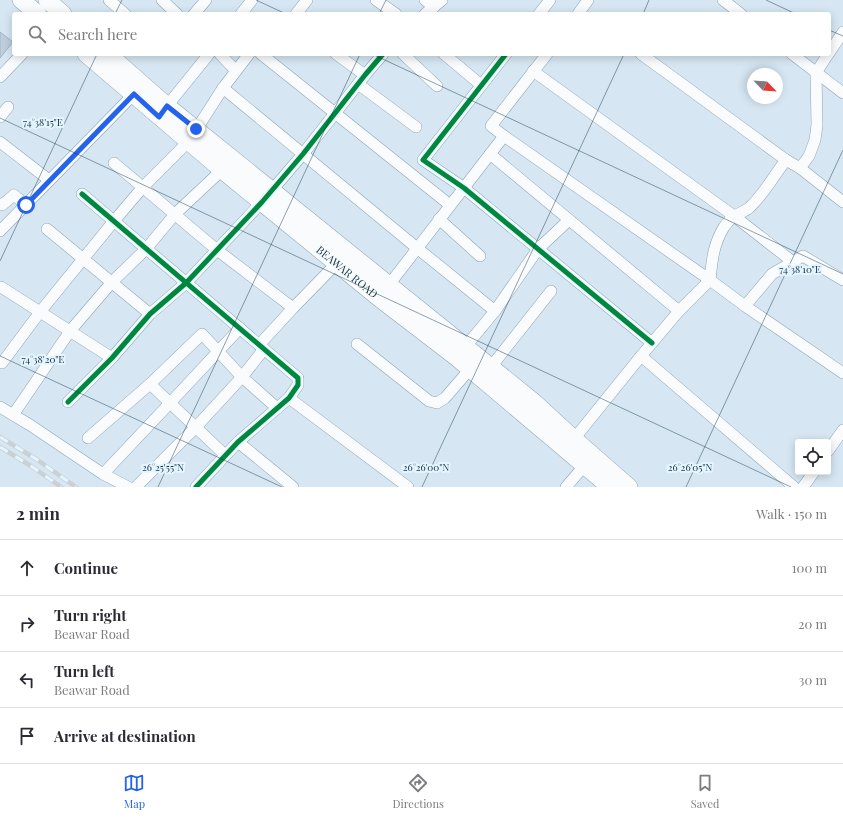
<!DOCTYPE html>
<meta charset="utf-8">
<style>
body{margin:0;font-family:"Playfair Display",serif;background:#f2f2f3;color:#2b2b33}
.controls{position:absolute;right:12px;bottom:12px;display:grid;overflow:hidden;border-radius:4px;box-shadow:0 2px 10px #0003}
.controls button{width:36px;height:36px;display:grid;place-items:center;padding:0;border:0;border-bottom:1px solid #e1e1e2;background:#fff;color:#2b2b33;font:20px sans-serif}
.compass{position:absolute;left:747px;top:68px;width:36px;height:36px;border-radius:50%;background:#fff;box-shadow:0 2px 10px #0003;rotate:115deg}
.stop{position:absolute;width:12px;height:12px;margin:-9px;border:3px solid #2563eb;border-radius:50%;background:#fff}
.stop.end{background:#2563eb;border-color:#fff;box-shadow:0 1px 4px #0008}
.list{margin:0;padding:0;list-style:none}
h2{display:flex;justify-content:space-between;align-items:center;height:52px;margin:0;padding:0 16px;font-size:17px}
h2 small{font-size:13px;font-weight:400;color:#7c7c81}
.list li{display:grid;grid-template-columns:26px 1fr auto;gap:12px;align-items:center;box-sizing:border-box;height:56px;padding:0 16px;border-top:1px solid #e1e1e2}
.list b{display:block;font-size:15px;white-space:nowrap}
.list p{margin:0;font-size:13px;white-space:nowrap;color:#7c7c81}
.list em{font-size:13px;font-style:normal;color:#7c7c81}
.icon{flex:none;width:22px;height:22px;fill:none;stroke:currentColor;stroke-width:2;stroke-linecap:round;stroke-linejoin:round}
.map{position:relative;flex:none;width:843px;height:487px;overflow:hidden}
.search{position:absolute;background:#fff;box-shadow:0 2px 10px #0003;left:12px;right:12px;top:12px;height:44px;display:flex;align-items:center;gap:10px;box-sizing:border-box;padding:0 14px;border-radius:4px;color:#7c7c81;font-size:15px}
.sheet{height:276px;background:#fff}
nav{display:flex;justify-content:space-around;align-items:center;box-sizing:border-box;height:56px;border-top:1px solid #e1e1e2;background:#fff;font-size:11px;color:#7c7c81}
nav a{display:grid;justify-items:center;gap:2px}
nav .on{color:#2563eb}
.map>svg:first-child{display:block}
</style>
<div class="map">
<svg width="843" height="487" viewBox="0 0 843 487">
<rect width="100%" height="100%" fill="#d6e7f3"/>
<path fill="#bfcedc" stroke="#a3b4c6" d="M 0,32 L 13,42 L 0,58 Z"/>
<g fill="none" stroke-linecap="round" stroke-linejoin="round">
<defs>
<g id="minor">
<path d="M 109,0 L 125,14"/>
<path d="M 162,0 L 177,14"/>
<path d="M 376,0 L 396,14"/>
<path d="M 425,0 L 434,7"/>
<path d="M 723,0 L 741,14"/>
<path d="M 194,14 L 206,0"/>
<path d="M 241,14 L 252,0"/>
<path d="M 296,14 L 307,0"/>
<path d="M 425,14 L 442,0"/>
<path d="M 539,14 L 550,0"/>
<path d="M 578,14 L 588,0"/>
<path d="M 829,53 L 843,32"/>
<path d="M 220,54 L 236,71"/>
<path d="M 261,54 L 450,205"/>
<path d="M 336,54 L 365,75"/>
<path d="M 403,54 L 437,86"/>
<path d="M 444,54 L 481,85"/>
<path d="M 506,54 L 423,160 L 464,188 L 652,343"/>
<path d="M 641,54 L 786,160 L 800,168 L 843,202"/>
<path d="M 792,54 L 843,93"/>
<path d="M 533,71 L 734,216 L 793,262"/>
<path d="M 0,77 L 22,54"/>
<path d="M 358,84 L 416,127"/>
<path d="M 223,88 L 417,248 L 495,311"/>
<path d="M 163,111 L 209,54"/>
<path d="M 0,117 L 8,107"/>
<path d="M 504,136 L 710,280 C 712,261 713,245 724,227 C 727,223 730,219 734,216 C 740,213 746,211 750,207 C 764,194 775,174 786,160"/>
<path d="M 0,142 L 49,180"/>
<path d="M 490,154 L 679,311"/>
<path d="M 114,163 L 217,250 L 293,308"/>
<path d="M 800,168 L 809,156 L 815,140 L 817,125 L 816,73 L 828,54"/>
<path d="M 82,194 L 298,378 L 298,385 L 289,398 L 238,442 L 196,487"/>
<path d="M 0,204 L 2,205 L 14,195 L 26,205"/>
<path d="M 439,219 L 480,256"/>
<path d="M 47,229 L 150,314"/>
<path d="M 0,231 L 134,94"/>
<path d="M 1,287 L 112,358"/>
<path d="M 385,290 L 504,136 L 491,126 L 547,54"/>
<path d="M 745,306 L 772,274 L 803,256 L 843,280"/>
<path d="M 357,344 L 429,401 L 437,403 L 445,398 L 470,369"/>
<path d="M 259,345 L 293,308 L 337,263"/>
<path d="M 462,351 L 495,311 L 538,249 L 569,220"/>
<path d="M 641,356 L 794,487"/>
<path d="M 2,363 L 40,312 L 114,221 L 143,187 L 189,141 L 223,88 L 249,54"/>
<path d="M 487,372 L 551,291"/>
<path d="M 150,384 L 225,455"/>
<path d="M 289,398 L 408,487"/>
<path d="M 68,402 L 112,358 L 150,314 L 186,283 L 262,202 L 303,154 L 365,75 L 383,54"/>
<path d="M 0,407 L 30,425 L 103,474 L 128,487"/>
<path d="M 13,415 L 70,331 L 112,282 L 146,249 L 175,214 L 222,170"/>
<path d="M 88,438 L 150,384 L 202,334 L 242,377 L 277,408"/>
<path d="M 238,442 L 293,487"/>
<path d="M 570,444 L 641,356 L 679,311 L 710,280 L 745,306 L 843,373"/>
<path d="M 828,451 L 843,430"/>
<path d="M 103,474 L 170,403 L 240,328"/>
<path d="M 136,487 L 196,427 L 242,377 L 264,349"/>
<path d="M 566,487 L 585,465"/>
<path d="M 803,487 L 814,472"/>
</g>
<g id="primary">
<path d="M 21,0 L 38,14"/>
<path d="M 47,0 L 63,14"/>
<path id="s1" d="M 86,54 L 222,170 L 379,298 L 456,357 L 610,487"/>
<path d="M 108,54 L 167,106 L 534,402 L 574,439 L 629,487"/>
</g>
</defs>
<use href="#minor" stroke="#8ba4b3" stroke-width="12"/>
<use href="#primary" stroke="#8ba4b3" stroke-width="18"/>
<use href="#minor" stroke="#f9fbfd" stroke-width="11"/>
<use href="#primary" stroke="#f9fbfd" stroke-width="17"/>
<defs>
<g id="rail">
<path d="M 0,437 L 36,459 L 76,487"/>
<path d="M 0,447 L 31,466 L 61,487"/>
</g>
</defs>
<use href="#rail" stroke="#cad1d5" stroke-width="4.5"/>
<use href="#rail" stroke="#e5f5ff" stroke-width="3" stroke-dasharray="9" stroke-linecap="butt"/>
<defs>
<g id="cycleway">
<path d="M 506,54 L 423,160 L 464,188 L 652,343"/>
<path d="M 82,194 L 298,378 L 298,385 L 289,398 L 238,442 L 196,487"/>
<path d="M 68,402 L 112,358 L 150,314 L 186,283 L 262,202 L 303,154 L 365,75 L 383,54"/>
</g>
</defs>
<use href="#cycleway" stroke="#e5f5ff" stroke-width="8"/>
<use href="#cycleway" stroke="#00873e" stroke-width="5"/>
</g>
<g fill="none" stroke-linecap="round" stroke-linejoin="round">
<path stroke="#2563eb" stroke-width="5" d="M 26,205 L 134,94 L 159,117 L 167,106 L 196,129"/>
</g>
<path fill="none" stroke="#0f3448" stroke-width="1" stroke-opacity="0.45" d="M 256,0 L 286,14M 766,0 L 796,14M 115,14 L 122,0M 379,14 L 386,0M 643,14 L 649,0M 829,30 L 843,36M 372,54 L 843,274M 0,118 L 791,487M 0,261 L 97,54M 0,356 L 282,487M 158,487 L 360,54M 422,487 L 624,54M 686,487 L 843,150"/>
<g text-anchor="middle" stroke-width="4" stroke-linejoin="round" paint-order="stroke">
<g font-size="11" fill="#0f3448" stroke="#e5f5ff">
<text dy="4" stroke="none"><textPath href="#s1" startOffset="340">BEAWAR ROAD</textPath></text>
</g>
</g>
<g font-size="10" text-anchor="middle" fill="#0f3448" stroke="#e5f5ff" stroke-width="4" stroke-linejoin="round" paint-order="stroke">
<text x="43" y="126">74°38'15"E</text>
<text x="800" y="273">74°38'10"E</text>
<text x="43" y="363">74°38'20"E</text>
<text x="163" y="471">26°25'55"N</text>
<text x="426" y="471">26°26'00"N</text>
<text x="690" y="471">26°26'05"N</text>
</g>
</svg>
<div class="controls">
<button><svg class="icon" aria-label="locate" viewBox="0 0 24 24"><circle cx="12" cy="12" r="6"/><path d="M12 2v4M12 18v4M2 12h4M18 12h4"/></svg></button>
</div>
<svg class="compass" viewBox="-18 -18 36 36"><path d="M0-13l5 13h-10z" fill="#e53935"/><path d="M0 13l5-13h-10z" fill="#7c7c81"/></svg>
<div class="stop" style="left:26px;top:205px"></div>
<div class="stop end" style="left:196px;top:129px"></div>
<div class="search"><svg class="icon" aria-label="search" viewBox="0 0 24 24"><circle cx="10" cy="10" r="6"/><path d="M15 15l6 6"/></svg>Search here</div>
</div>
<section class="sheet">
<h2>2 min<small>Walk · 150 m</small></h2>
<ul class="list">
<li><svg class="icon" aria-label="ahead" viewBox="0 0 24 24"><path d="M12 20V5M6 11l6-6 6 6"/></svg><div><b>Continue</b></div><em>100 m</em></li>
<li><svg class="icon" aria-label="right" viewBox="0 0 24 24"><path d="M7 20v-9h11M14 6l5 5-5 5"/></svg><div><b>Turn right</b><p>Beawar Road</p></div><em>20 m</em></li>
<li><svg class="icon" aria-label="left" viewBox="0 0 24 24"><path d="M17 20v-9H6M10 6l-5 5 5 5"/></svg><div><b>Turn left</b><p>Beawar Road</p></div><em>30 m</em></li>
<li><svg class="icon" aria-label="arrive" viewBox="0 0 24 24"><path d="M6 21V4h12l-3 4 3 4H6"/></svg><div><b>Arrive at destination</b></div></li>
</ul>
</section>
<nav>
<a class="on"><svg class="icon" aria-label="map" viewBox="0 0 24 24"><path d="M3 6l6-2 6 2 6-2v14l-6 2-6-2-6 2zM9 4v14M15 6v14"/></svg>Map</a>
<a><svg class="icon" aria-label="directions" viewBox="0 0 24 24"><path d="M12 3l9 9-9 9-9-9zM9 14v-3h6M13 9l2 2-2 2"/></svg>Directions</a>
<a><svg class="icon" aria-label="saved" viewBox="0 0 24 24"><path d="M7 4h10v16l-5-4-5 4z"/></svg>Saved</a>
</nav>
